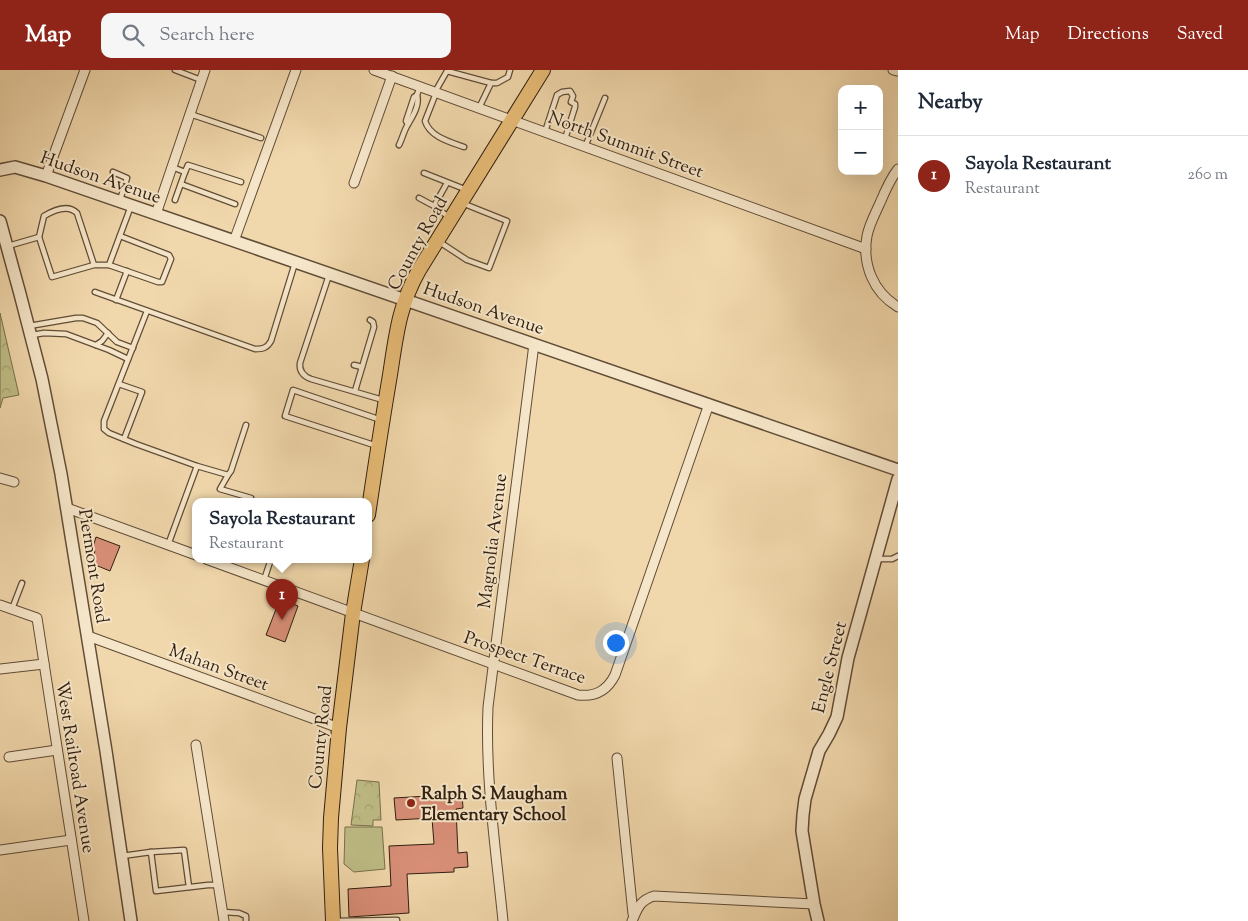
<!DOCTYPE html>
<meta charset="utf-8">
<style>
body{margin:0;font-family:"Sorts Mill Goudy",serif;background:#f6f6f7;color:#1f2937}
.controls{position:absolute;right:15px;top:15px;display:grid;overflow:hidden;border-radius:10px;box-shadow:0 5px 20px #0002}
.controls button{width:45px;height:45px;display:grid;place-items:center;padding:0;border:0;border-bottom:1px solid #e0e1e3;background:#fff;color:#1f2937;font:25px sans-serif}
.you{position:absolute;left:615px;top:572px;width:18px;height:18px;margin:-12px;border:4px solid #fff;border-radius:50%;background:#1a73e8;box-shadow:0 0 0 8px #1a73e833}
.badge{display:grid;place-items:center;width:32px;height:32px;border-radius:50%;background:#8f2418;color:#fff;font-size:16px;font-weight:700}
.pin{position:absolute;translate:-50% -41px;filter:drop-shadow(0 1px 2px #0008)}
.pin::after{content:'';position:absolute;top:26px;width:18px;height:15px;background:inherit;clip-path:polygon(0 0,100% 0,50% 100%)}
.popup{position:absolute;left:192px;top:428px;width:180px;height:65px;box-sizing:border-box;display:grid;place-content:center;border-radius:10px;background:#fff;filter:drop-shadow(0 1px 4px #0005);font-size:16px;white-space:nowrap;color:#747a83}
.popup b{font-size:19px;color:#1f2937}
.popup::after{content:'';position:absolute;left:50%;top:100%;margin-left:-10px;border:10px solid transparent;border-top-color:#fff}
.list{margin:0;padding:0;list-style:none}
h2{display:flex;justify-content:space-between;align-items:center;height:65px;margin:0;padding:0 20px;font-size:21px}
h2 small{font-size:16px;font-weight:400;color:#747a83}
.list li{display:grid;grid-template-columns:32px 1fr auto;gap:15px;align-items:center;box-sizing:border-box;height:80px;padding:0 20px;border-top:1px solid #e0e1e3}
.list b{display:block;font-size:19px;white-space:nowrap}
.list p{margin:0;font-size:16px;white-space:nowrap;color:#747a83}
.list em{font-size:16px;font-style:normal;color:#747a83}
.icon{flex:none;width:28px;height:28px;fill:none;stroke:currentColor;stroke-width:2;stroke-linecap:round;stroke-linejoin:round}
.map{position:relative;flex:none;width:898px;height:851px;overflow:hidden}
header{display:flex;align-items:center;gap:30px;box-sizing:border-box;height:70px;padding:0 25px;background:#8f2418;color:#fff}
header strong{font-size:24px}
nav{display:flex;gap:28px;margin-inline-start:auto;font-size:18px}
.search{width:350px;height:45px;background:#f6f6f7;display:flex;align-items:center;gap:12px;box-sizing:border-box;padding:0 18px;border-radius:10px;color:#747a83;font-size:19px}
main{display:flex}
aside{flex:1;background:#fff}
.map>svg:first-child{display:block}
</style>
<header>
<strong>Map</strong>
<div class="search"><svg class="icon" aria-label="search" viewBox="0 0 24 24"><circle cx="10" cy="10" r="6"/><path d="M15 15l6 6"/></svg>Search here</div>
<nav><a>Map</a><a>Directions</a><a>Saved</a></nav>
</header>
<main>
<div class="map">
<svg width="898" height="851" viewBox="0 0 898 851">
<defs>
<pattern id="park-crowns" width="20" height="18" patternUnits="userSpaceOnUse" patternTransform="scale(1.25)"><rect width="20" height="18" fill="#bfbd86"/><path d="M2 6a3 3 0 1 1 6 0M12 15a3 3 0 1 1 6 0" fill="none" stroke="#a4a273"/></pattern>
</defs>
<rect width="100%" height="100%" fill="#f1d8ac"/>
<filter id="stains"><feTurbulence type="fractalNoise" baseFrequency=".004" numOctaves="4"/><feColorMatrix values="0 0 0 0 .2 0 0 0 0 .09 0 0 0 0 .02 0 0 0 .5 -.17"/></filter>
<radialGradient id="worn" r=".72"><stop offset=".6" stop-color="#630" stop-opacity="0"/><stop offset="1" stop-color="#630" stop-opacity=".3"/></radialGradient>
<path fill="#bfbd86" stroke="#786e4b" d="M 345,757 L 382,757 L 385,799 L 354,802 L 344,794 Z"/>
<g fill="url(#park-crowns)" stroke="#786e4b">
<path d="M 0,243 L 19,325 L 3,328 L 0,338 Z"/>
<path d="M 357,710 L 379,712 L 381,750 L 373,750 L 373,756 L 351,755 Z"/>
</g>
<g fill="#d98f78" stroke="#301e10">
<path d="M 96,467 L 120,476 L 110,501 L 93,494 L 92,489 L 95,481 L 92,480 Z"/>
<path d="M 280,529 L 298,536 L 285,572 L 266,565 Z"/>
<path d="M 462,724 L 463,738 L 456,739 L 458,783 L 467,782 L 468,797 L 454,798 L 454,802 L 407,804 L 409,843 L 349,847 L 348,819 L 391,816 L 389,776 L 434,774 L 432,748 L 396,750 L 394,728 Z"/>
</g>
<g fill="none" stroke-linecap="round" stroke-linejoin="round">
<defs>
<g id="service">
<path d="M 175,0 L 201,10"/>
<path d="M 491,13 L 497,13 L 508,7 L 510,0"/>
<path d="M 435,22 L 447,1 L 491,13 L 479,38"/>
<path d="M 436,23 L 425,51 C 430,67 450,72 464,77"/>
<path d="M 190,44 L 261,68"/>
<path d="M 408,54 L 406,51 L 414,27 L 417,25 L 420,16"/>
<path d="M 545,62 L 557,25 L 562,22 L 570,21 L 573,26 L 571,32 L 575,34 L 575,37 L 565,69"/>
<path d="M 399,75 C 402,69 404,61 407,56 C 412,47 420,36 417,25"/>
<path d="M 585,77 L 605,28"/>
<path d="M 172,97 L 185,102 L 175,130"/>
<path d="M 113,102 L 127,108 L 120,130"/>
<path d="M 185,102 L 188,95 L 241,112"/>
<path d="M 424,103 L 467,120"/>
<path d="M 181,114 L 235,134"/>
<path d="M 419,128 L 434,136 L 450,148"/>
<path d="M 434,136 L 447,113"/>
<path d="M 438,171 L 467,190 L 489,198 L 507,151 L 462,133"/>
<path d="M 8,176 L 39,167"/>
<path d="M 94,195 L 77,143 C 68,134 54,140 44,146 L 39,167 L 52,207 L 94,195 L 109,195 L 131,136"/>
<path d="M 109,195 L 158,212 L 162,212 L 171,189 L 169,185 L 120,166"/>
<path d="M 329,205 L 300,293 C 299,301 303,306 311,309 L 383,330"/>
<path d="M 95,222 L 255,279 C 263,279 267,278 271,271 L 295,193"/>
<path d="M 116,230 L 127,201"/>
<path d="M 147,241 L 104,351 L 104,359 L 109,363 L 136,374 L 197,396 L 168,475"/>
<path d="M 29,256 L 76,248 L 83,248 L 97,253 L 117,272 L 133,278"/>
<path d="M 32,265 L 44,263 L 66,264 L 109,280 L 128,289"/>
<path d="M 96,275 L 102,271 L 108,263"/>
<path d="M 354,295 L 362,297"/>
<path d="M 119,314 L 142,322 L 124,369"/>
<path d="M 355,321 L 374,257 L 373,252 L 370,250"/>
<path d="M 377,376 L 285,346 L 293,320 L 381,350"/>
<path d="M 197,396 L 228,405 L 231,401 L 246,355"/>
<path d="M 228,405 L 220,419 L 251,428"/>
<path d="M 877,489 L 892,489 L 898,486"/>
<path d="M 264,510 L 271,489"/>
<path d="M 12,539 L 22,513"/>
<path d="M 151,782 L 184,780 L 189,817"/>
<path d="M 122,786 L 151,782 L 156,821 L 208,815 L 218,815"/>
<path d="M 223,842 L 239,843 L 246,846 L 246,851"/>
<path d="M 334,851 L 397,850"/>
</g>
<g id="minor">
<path d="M 374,0 L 866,179"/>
<path d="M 893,0 L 897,1 L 897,0"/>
<path d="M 898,99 C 890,109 885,121 880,133 C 875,144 869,155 867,166 C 862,194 873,222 898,237"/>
<path d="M 46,106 L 85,0"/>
<path d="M 354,113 L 392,6"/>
<path d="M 156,144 L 205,0"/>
<path d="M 234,171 L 296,0"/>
<path d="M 0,408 L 14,412"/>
<path d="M 67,438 L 196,485"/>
<path d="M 206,489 L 578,625 C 595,627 607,621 615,605 L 709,334"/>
<path d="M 0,535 L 37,548 L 84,851"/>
<path d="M 88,566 L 339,658"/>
<path d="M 0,599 L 44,594"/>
<path d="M 196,675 L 224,851"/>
<path d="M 9,687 L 57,680"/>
<path d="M 617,688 L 633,844"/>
<path d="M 0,780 L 71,770"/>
<path d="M 503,851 C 496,780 485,709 488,637 L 534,274"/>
<path d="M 632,851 C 638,838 639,831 654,826 L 814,834"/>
</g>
<g id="tertiary">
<path d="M 0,100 L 15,97 L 46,106 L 898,400"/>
<path d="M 0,151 L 20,224 L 42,309 L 61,404 L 106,681 L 131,851"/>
<path d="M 818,851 L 814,834 L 802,761 L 803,745 L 805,729 L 819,681 L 829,664 L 837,647 L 848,588 L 898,409"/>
</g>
<g id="primary">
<path d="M 368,445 C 375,398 382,352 390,305 C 396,266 399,235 419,200 L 543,0"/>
<path d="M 333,851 L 330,778 L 331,748 L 339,658 L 353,543 L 362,489"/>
</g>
</defs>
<use href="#service" stroke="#604c37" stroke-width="7"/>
<use href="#minor" stroke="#604c37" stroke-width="11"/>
<use href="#tertiary" stroke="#604c37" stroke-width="14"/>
<use href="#primary" stroke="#301e10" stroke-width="16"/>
<use href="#service" stroke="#f6e6c9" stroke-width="4.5"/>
<use href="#minor" stroke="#f6e6c9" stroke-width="9"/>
<use href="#tertiary" stroke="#f6e6c9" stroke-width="11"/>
<use href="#primary" stroke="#e8bc76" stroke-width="14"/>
</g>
<circle fill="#8f2418" stroke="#f6e6c9" stroke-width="2" cx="411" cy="733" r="5"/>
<g text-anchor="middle" stroke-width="4" stroke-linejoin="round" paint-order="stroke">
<g font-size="18" fill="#301e10" stroke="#f6e6c9">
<text transform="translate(626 74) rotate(20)" y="6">North Summit Street</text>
<text transform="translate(101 107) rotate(19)" y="6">Hudson Avenue</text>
<text transform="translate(417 173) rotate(-61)" y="6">County Road</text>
<text transform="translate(484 238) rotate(19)" y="6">Hudson Avenue</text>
<text transform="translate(492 471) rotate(-83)" y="6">Magnolia Avenue</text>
<text transform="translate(94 496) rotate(81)" y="6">Piermont Road</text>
<text transform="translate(525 587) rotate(19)" y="6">Prospect Terrace</text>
<text transform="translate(219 597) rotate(20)" y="6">Mahan Street</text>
<text transform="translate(829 597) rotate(-76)" y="6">Engle Street</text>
<text transform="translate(320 667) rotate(-84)" y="6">County Road</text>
<text transform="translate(76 697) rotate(81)" y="6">West Railroad Avenue</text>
</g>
<g font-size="18" font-weight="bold" fill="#301e10" stroke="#f6e6c9" text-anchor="start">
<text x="421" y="729">Ralph S. Maugham<tspan x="421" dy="21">Elementary School</tspan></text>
</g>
</g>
<rect width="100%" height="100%" filter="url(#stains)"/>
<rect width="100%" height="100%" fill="url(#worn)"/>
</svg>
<div class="controls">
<button>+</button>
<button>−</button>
</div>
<div class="you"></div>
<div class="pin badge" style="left:282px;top:550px">1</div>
<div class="popup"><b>Sayola Restaurant</b>Restaurant</div>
</div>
<aside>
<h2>Nearby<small></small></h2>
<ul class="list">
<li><span class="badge">1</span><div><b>Sayola Restaurant</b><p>Restaurant</p></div><em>260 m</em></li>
</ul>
</aside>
</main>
